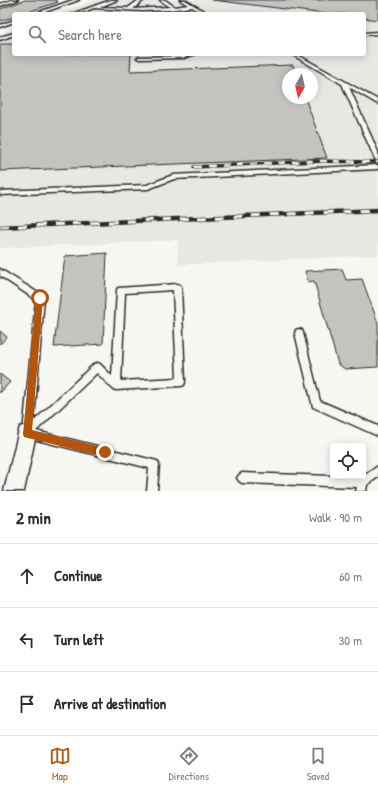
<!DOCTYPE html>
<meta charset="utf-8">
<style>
body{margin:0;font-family:"Patrick Hand",sans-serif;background:#f2f2f3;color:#2b2b33}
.controls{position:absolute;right:12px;bottom:12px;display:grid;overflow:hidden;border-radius:4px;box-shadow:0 2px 10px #0003}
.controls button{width:36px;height:36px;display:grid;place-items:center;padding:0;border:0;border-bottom:1px solid #e1e1e2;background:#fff;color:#2b2b33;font:20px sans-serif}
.compass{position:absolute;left:282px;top:68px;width:36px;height:36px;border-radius:50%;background:#fff;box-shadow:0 2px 10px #0003;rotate:188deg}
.stop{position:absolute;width:12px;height:12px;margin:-9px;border:3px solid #b45309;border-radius:50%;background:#fff}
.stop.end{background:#b45309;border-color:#fff;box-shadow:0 1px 4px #0008}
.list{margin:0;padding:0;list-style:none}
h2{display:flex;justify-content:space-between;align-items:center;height:52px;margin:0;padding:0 16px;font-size:17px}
h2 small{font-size:13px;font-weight:400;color:#7c7c81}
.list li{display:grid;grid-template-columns:26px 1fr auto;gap:12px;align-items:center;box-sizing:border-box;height:64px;padding:0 16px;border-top:1px solid #e1e1e2}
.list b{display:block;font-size:15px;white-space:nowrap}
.list em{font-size:13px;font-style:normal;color:#7c7c81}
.icon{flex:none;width:22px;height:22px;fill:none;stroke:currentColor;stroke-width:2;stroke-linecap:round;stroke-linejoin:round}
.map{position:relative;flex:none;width:378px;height:491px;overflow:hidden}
.search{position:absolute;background:#fff;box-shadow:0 2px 10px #0003;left:12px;right:12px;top:12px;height:44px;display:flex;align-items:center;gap:10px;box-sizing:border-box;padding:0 14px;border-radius:4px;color:#7c7c81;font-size:15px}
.sheet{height:244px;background:#fff}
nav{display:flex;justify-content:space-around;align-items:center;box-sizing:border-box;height:56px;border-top:1px solid #e1e1e2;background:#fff;font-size:11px;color:#7c7c81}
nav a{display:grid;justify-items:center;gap:2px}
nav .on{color:#b45309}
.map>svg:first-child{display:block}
</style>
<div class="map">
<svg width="378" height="491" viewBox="0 0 378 491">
<rect width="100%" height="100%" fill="#f6f6f2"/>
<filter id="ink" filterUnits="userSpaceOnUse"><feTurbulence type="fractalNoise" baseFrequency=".025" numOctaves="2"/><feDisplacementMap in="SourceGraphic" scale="8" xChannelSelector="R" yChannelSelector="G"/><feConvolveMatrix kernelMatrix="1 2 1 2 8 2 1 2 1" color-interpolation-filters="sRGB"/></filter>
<g filter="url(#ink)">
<path fill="#e7e7e3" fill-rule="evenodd" d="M 96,0 L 378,0 L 378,255 L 178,265 L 178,240 L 0,248 L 0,34 L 14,29 L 14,54 L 364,54 L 364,14 L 56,14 ZM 288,74 L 312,74 L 312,98 L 288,98 Z"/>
<g fill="#c3c3c0" stroke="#2b2b2b">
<path d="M 25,0 L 55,0 L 58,2 L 22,14 L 14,14 L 14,17 L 0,21 L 0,9 Z"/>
<path d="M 212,0 L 378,0 L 378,20 L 364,18 L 364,14 L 326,14 Z"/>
<path d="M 0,44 L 14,44 L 14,54 L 131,54 L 130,71 L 293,65 L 296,74 L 288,74 L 288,98 L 305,98 L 327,158 L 0,171 Z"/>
<path d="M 107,253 L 103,344 L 54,347 L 65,256 Z"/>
<path d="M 342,269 L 346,280 L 362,279 L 378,323 L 378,367 L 345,369 L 338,364 L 314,281 L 308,282 L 305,271 Z"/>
<path d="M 0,331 L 7,337 L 0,344 Z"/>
<path d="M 0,374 L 10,382 L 0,393 Z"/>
</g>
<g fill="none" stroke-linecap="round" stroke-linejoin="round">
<defs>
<g id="service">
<path d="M 12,0 L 18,0 L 0,6 L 0,4 Z"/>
<path d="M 73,0 L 79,0 L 39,14 L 33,14 Z"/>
<path d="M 111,0 L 117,0 L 100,7 L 128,8 L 139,0 L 144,0 L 133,9 L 170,7 L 160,0 L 165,0 L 175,7 L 188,5 L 180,0 L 185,0 L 209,14 L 204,14 L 192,7 L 168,10 L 142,11 L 94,8 L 78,14 L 72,14 Z"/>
<path d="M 14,20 L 14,22 L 0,27 L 0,25 Z"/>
<path d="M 378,32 L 378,34 L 364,35 L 364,33 Z"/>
<path d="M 14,33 L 14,35 L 0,40 L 0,37 Z"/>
<path d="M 189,54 L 196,54 L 184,58 L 139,59 L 137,58 L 139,57 L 184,56 Z"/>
<path d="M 291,54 L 296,54 L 378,100 L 378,104 L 376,103 L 349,87 L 378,152 L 378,161 L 375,159 L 342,84 Z"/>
<path d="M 378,165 L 378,169 L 174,179 L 148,189 L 0,195 L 0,191 L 147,185 L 173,175 Z"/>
<path d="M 0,269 L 43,296 L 44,298 L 34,421 L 94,364 L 97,363 L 100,364 L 112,376 L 117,290 L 118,288 L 177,284 L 180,285 L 181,287 L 185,382 L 184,385 L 181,386 L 116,390 L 113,389 L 97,373 L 36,431 L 157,461 L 159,464 L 157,491 L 147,491 L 149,468 L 25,437 L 23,433 L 36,300 L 0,276 ZM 173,290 L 177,378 L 121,381 L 125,293 Z"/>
<path d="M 299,329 L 302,330 L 303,333 L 320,401 L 378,426 L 378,436 L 313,407 L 295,333 L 296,330 Z"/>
<path d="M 378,466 L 378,477 L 367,485 L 366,491 L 356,491 L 357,487 L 242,483 L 239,481 L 237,478 L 239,475 L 242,473 L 362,477 Z"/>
</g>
<path id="minor" d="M 27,425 L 34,427 L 36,434 L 24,491 L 4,491 L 18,434 L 20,427 Z"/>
</defs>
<use href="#service" stroke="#2b2b2b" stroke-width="3"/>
<use href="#minor" stroke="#2b2b2b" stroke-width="3"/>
<use href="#service" fill="#f6f6f2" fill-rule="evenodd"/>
<use href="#minor" fill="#f6f6f2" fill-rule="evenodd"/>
<defs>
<path id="rail-far1" d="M 194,167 L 316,161 L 378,162"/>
<path id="rail" d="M 0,227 L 378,210"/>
</defs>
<use href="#rail-far1" stroke="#2b2b2b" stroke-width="3.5"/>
<use href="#rail" stroke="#2b2b2b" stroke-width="4.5"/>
<use href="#rail-far1" stroke="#f6f6f2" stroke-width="2.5" stroke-dasharray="7" stroke-linecap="butt"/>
<use href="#rail" stroke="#f6f6f2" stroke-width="3" stroke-dasharray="9" stroke-linecap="butt"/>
</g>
</g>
<path fill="#b45309" d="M 40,295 L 43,298 L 32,430 L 105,448 L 108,449 L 109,452 L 108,455 L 105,457 L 24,437 L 23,434 L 36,298 Z"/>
</svg>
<div class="controls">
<button><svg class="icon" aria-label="locate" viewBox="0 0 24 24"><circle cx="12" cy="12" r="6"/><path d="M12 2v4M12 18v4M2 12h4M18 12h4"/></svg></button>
</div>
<svg class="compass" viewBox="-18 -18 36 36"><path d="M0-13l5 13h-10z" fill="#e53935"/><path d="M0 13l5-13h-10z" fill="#7c7c81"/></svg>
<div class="stop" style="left:40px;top:298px"></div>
<div class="stop end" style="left:105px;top:452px"></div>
<div class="search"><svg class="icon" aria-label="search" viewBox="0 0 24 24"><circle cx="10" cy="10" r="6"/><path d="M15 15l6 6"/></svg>Search here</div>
</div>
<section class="sheet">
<h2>2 min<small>Walk · 90 m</small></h2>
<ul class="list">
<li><svg class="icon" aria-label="ahead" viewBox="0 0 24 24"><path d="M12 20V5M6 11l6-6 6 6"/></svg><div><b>Continue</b></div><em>60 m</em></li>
<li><svg class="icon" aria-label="left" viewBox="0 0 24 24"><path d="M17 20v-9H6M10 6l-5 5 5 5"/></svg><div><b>Turn left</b></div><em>30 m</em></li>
<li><svg class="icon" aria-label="arrive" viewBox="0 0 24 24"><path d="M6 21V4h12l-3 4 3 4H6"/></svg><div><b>Arrive at destination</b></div></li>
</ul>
</section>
<nav>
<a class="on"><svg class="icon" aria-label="map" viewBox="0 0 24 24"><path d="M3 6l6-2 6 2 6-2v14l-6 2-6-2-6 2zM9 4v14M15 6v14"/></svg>Map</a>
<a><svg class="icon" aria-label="directions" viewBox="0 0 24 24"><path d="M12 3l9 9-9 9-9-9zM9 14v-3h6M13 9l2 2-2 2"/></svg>Directions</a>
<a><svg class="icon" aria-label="saved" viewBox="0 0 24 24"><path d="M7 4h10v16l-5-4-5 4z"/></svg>Saved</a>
</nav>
